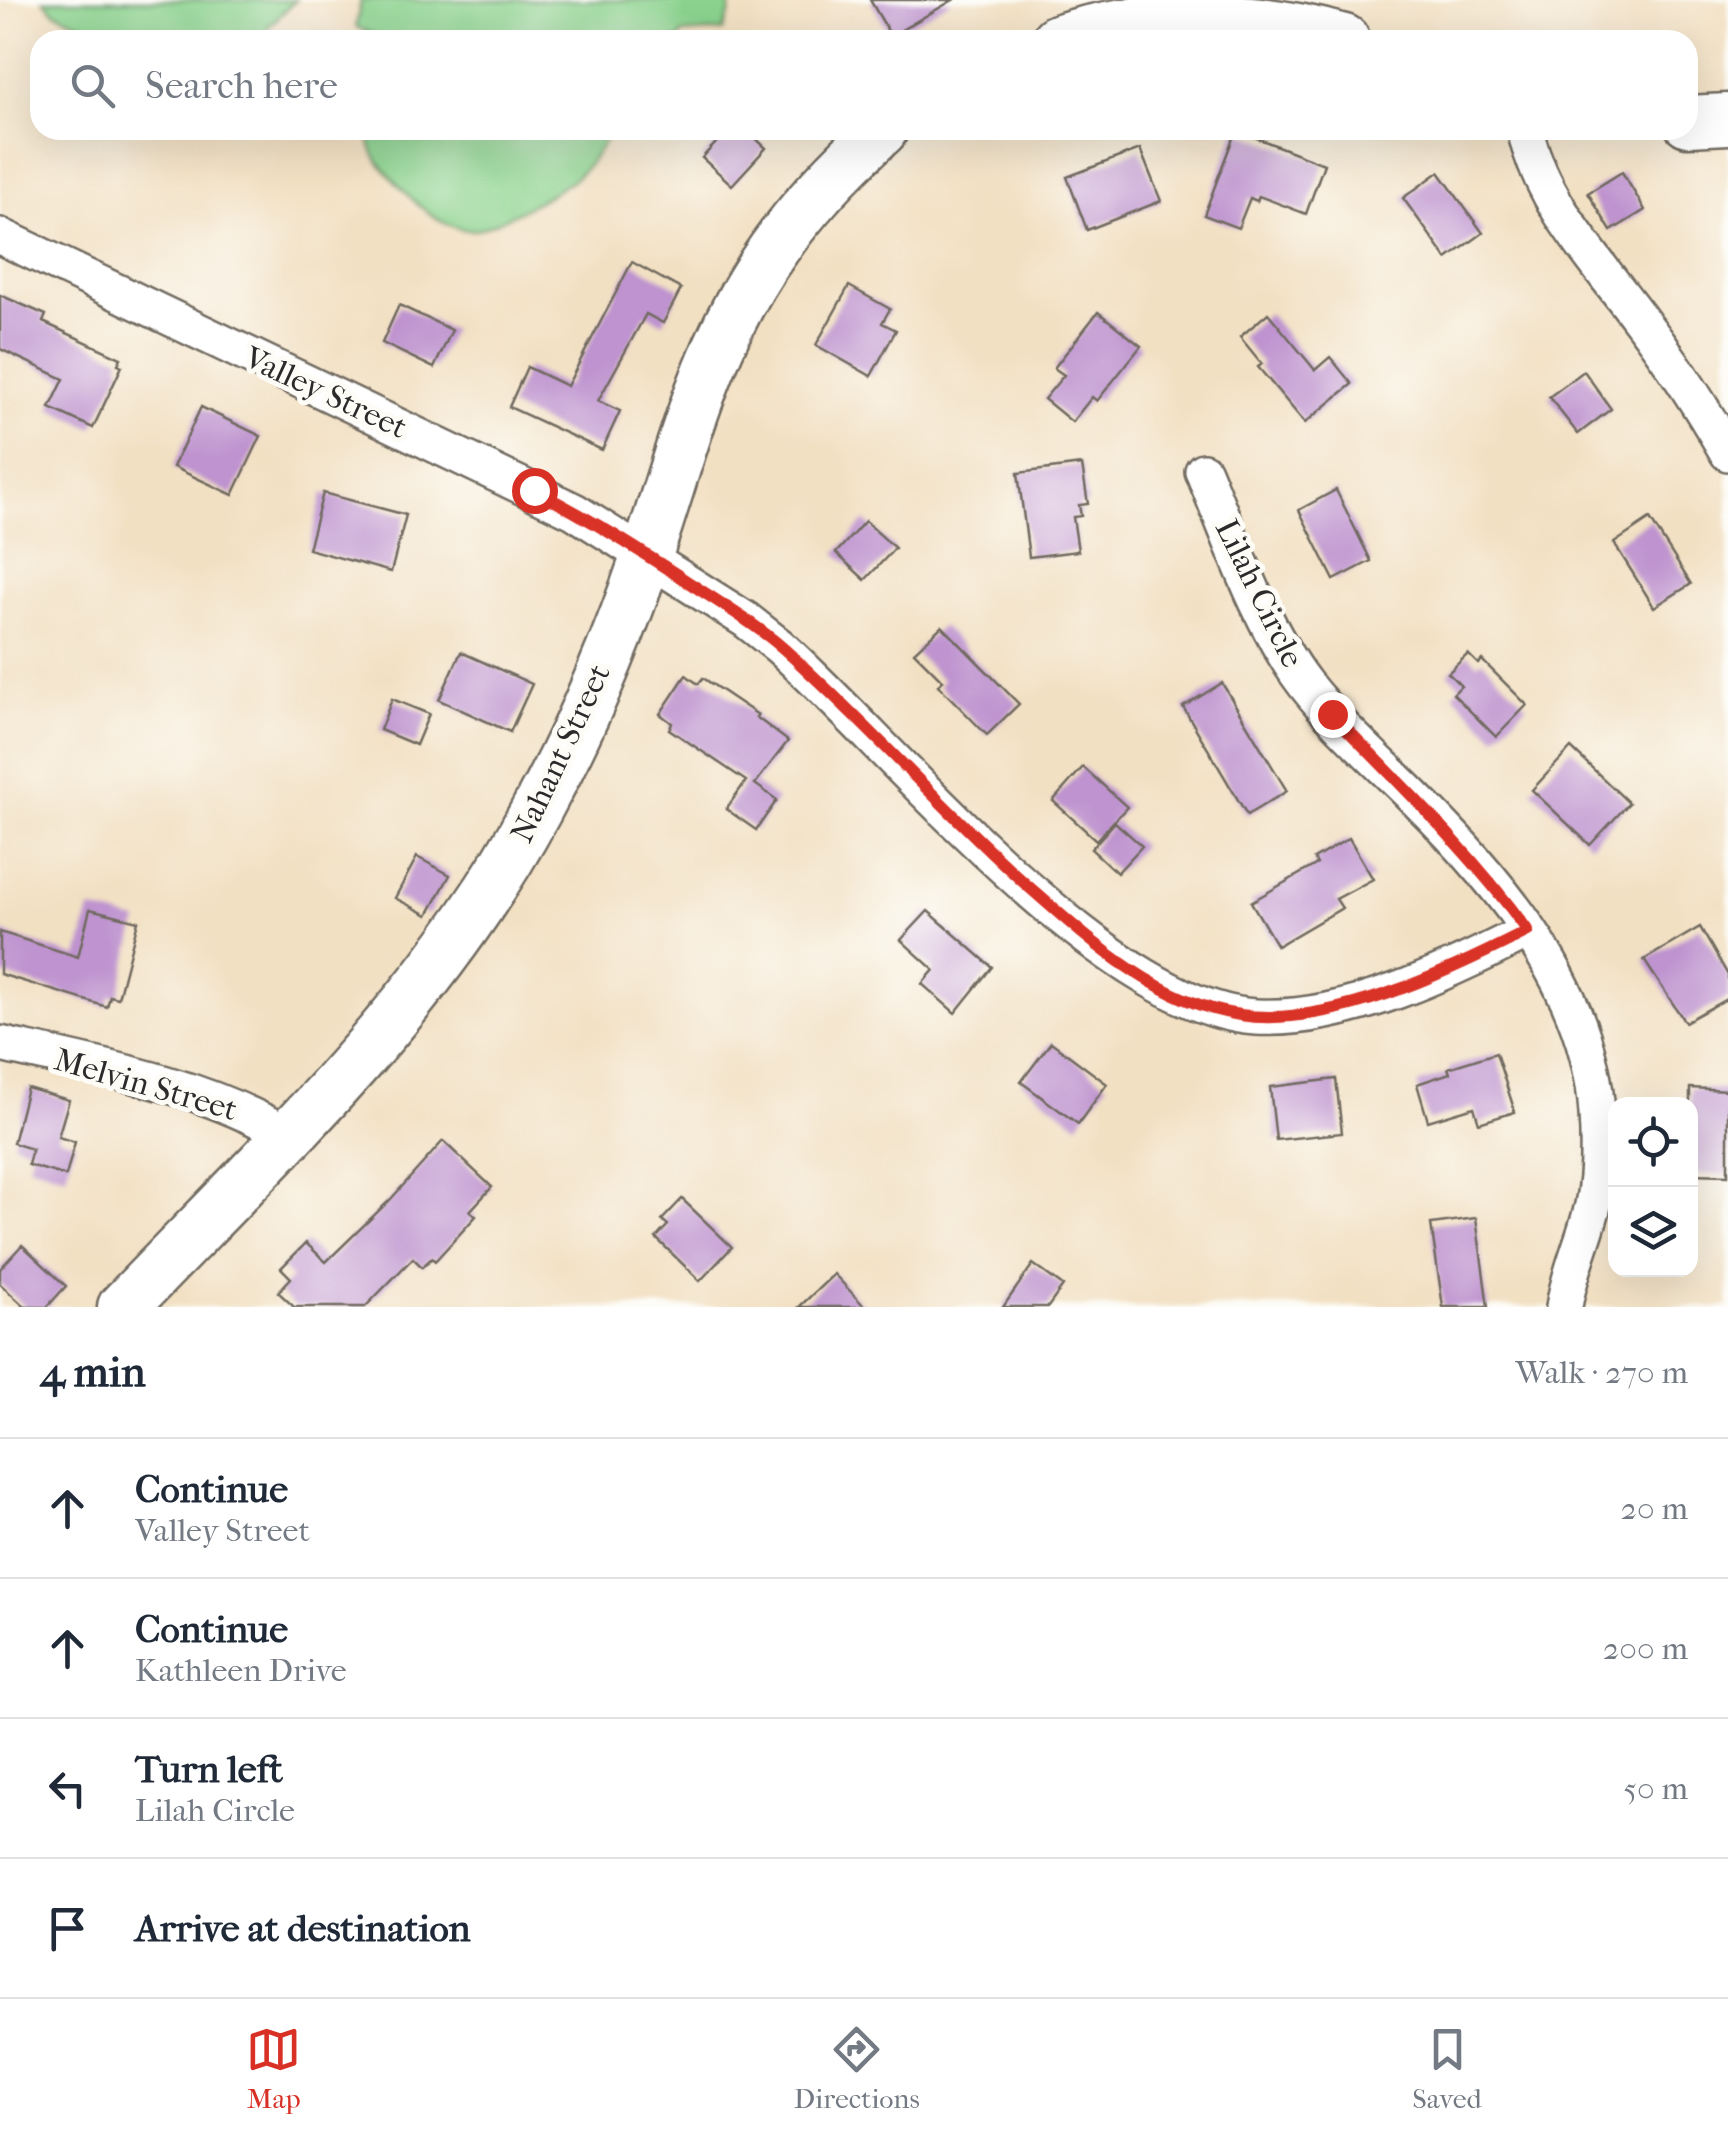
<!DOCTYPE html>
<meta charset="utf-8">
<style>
body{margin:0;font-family:"IM FELL French Canon",serif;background:#f2f2f3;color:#1f2937}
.controls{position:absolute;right:30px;bottom:30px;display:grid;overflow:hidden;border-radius:20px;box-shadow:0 10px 40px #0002}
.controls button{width:90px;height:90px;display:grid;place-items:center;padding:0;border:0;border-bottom:2px solid #e0e1e3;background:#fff;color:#1f2937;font:50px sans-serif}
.stop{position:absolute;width:30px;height:30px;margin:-22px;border:8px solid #d93025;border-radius:50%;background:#fff}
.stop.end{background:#d93025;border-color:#fff;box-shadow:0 2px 10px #0008}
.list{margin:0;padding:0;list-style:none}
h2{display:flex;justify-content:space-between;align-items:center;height:130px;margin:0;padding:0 40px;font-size:42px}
h2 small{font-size:32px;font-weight:400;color:#747a83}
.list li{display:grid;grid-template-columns:65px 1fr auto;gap:30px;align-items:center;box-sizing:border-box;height:140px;padding:0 40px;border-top:2px solid #e0e1e3}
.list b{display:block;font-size:38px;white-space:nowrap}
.list p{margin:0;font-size:32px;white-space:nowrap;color:#747a83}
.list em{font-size:32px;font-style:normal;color:#747a83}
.icon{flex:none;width:55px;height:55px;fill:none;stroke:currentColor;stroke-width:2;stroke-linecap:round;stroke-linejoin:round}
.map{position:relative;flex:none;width:1728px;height:1307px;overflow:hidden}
.search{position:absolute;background:#fff;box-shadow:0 10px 40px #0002;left:30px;right:30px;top:30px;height:110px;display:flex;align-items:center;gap:25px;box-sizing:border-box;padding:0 35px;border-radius:30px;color:#747a83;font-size:38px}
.sheet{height:690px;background:#fff}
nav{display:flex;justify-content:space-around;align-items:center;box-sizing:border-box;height:140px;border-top:2px solid #e0e1e3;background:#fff;font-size:28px;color:#747a83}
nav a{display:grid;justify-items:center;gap:5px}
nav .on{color:#d93025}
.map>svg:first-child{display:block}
</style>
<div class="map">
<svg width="1728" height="1307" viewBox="0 0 1728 1307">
<rect width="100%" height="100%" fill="#fdfcf7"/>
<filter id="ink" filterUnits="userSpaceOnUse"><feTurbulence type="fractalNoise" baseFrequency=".01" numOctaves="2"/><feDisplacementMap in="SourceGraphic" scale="20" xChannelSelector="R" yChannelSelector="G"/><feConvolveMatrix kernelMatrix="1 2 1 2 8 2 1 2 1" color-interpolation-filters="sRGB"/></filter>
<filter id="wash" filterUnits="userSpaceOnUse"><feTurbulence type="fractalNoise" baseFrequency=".0048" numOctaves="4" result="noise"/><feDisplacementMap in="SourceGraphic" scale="40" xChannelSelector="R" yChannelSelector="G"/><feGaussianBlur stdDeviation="2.25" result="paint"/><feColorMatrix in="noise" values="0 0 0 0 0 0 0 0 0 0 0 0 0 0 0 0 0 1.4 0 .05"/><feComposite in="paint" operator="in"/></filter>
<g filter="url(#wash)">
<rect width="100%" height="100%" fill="#f2e0c3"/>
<g fill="#8ad28d" stroke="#5a7e5c" stroke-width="2.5">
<path d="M 43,0 L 296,0 L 269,26 L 261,40 L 110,40 L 105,34 L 55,12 Z"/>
<path d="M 361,0 L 730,0 L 730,12 L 723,31 L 683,34 L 678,40 L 386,40 L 356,27 Z"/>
<path d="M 369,130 L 612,130 C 602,145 593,161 580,173 C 566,187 490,230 472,230 C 445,231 418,206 401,188 C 385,170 368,155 369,130 Z"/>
</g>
<g id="blocks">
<g fill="#be93cf">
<path d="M 870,0 L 953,0 L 891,36 Z"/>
<path d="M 728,130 L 747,130 L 766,148 L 732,185 L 702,158 Z"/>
<path d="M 1236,130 L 1324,164 L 1306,214 L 1259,196 L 1257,201 L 1250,198 L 1238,228 L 1204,215 Z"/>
<path d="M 1140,149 L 1161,201 L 1087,230 L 1067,177 Z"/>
<path d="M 1439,172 L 1483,233 L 1447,259 L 1403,198 Z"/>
<path d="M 1622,172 L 1645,210 L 1611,231 L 1588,193 Z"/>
<path d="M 632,262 L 681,289 L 663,323 L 646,314 L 598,401 L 620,411 L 602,450 L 509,407 L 527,367 L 567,386 Z"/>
<path d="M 849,286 L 890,309 L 882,323 L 896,330 L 871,376 L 816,345 Z"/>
<path d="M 0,295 L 46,315 L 43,322 L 121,358 L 118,364 L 122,366 L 93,428 L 50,408 L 64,379 L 0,349 Z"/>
<path d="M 399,305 L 452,330 L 434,368 L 382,343 Z"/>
<path d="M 1098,312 L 1141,346 L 1097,401 L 1092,397 L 1072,422 L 1044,399 L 1064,375 L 1054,368 Z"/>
<path d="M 1268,313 L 1315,370 L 1330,357 L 1352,384 L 1305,423 L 1258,367 L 1262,364 L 1240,337 Z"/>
<path d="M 1584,371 L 1611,409 L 1578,434 L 1549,397 Z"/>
<path d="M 201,407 L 261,436 L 233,495 L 173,467 Z"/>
<path d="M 1082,465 L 1088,504 L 1079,505 L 1081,516 L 1073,517 L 1078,551 L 1029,557 L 1018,473 Z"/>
<path d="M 1336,490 L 1371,561 L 1334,580 L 1299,510 Z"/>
<path d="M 323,493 L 406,515 L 391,572 L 308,549 Z"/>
<path d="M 1650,519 L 1691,584 L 1654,607 L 1614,543 Z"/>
<path d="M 865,521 L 895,548 L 865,580 L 836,553 Z"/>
<path d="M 942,626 L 1019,704 L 987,735 L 938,685 L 943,681 L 914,652 Z"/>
<path d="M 461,652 L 532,684 L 510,732 L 439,700 Z"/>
<path d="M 1468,654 L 1478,664 L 1482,660 L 1527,705 L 1496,737 L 1453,694 L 1461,686 L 1448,673 Z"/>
<path d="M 686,675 L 698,684 L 703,678 L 758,715 L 756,717 L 788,741 L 755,784 L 777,800 L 756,830 L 726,809 L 746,781 L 669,729 L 672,723 L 660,714 Z"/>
<path d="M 1222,683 L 1287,791 L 1247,815 L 1183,707 Z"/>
<path d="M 392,699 L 429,714 L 416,745 L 380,730 Z"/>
<path d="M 1571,748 L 1629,803 L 1590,845 L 1532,790 Z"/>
<path d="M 1083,767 L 1127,807 L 1096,840 L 1053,801 Z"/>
<path d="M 1115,822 L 1142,846 L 1117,873 L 1091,849 Z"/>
<path d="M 1349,838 L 1373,879 L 1336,899 L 1342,908 L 1277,946 L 1251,902 L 1317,864 L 1314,859 Z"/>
<path d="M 417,857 L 450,875 L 428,915 L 395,898 Z"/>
<path d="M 90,909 L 138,921 L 118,998 L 110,996 L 107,1007 L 0,974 L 0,932 L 78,957 Z"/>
<path d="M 928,911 L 992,967 L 955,1013 L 922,984 L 934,970 L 901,940 Z"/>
<path d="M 1700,927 L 1728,975 L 1728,998 L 1685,1022 L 1644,960 Z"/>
<path d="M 1051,1042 L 1107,1084 L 1078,1124 L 1021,1082 Z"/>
<path d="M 1496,1053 L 1515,1112 L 1479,1123 L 1474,1107 L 1428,1121 L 1417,1084 L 1450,1073 L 1448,1068 Z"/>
<path d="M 1336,1079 L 1342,1133 L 1276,1140 L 1270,1087 Z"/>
<path d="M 27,1088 L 69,1100 L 58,1137 L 75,1142 L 66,1176 L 28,1165 L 32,1149 L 13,1143 Z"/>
<path d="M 1690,1088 L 1728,1090 L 1728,1175 L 1690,1174 Z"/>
<path d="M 443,1141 L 492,1187 L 470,1211 L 476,1216 L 435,1261 L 432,1258 L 422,1267 L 413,1258 L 365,1307 L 294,1307 L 278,1292 L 291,1278 L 281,1268 L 306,1243 L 326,1262 L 390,1200 Z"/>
<path d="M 682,1199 L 732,1247 L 700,1281 L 656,1238 L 668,1225 L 662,1220 Z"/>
<path d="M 1476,1218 L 1488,1307 L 1443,1307 L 1431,1224 Z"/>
<path d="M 22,1245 L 66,1286 L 47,1307 L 25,1307 L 0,1284 L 0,1269 Z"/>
<path d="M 1033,1264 L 1063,1286 L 1048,1307 L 1003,1307 Z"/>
<path d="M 834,1274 L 865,1307 L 799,1307 Z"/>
</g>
</g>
</g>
<g filter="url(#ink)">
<use href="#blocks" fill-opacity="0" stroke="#716a60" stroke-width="2.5"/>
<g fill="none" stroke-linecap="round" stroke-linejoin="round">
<defs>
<g id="minor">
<path d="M 1525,130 C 1542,203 1595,259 1639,318 C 1672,361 1701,406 1728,453"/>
<path d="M 0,236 L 574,511 L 746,620 L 779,646 C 892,747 1104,1008 1256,1017 C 1345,1022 1450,971 1528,931"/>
<path d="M 1203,471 C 1231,538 1261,627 1305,684 C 1337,725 1378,761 1415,798 C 1501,883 1590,988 1597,1114 C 1599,1143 1599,1176 1593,1205 C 1585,1239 1569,1272 1564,1307"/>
<path d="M 0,1044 C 99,1066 199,1084 288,1135"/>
</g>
<g id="secondary">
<path d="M 1057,40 C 1147,10 1253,14 1344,40"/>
<path d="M 1688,121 L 1728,119"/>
<path d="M 123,1307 C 272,1151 435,1002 537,809 C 581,728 618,640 648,552 C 676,469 697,383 739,305 C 775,237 825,181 882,130"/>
</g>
</defs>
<use href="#minor" stroke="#716a60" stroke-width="40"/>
<use href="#secondary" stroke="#716a60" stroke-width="55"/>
<use href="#minor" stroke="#fff" stroke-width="35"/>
<use href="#secondary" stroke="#fff" stroke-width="50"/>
</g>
</g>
<g fill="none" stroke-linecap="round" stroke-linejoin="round" filter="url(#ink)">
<path stroke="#d93025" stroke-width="12" d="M 534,490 C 589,518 639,550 691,584 C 722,604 755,624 784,649 C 869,725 944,811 1029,887 C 1089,940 1158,1003 1240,1015 C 1330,1029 1450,971 1528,931 C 1469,850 1401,785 1332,714"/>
</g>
<g text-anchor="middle" stroke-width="10" stroke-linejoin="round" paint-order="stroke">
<g font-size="32" fill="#2b2b2b" stroke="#fdfcf7">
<text transform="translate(326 392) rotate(25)" y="11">Valley Street</text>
<text transform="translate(1260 593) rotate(64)" y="11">Lilah Circle</text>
<text transform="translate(560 753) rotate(-65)" y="11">Nahant Street</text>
<text transform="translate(146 1084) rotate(16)" y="11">Melvin Street</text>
</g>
</g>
</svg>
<div class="controls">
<button><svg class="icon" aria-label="locate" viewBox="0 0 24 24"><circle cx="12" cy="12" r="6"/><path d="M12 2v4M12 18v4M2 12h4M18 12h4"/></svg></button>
<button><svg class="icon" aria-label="layers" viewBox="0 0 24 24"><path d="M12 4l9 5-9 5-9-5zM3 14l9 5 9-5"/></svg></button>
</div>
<div class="stop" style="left:534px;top:490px"></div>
<div class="stop end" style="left:1332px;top:714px"></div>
<div class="search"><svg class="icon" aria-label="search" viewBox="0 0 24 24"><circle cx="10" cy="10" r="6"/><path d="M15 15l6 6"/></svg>Search here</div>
</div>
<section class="sheet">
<h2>4 min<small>Walk · 270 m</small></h2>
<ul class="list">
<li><svg class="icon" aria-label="ahead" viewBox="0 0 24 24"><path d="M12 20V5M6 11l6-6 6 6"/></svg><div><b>Continue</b><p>Valley Street</p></div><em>20 m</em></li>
<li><svg class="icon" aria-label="ahead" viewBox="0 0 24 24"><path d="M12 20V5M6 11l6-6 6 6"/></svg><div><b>Continue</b><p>Kathleen Drive</p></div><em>200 m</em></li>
<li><svg class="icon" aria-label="left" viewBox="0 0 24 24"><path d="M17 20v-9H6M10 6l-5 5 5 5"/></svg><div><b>Turn left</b><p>Lilah Circle</p></div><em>50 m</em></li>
<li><svg class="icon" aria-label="arrive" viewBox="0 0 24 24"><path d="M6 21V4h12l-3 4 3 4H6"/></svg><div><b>Arrive at destination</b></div></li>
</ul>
</section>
<nav>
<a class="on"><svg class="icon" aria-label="map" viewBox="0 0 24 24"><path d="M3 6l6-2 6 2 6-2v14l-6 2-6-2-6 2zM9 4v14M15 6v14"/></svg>Map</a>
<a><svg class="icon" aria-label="directions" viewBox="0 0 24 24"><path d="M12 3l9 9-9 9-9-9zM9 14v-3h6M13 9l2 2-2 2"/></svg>Directions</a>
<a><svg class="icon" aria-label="saved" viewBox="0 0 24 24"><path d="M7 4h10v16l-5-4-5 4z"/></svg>Saved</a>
</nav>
